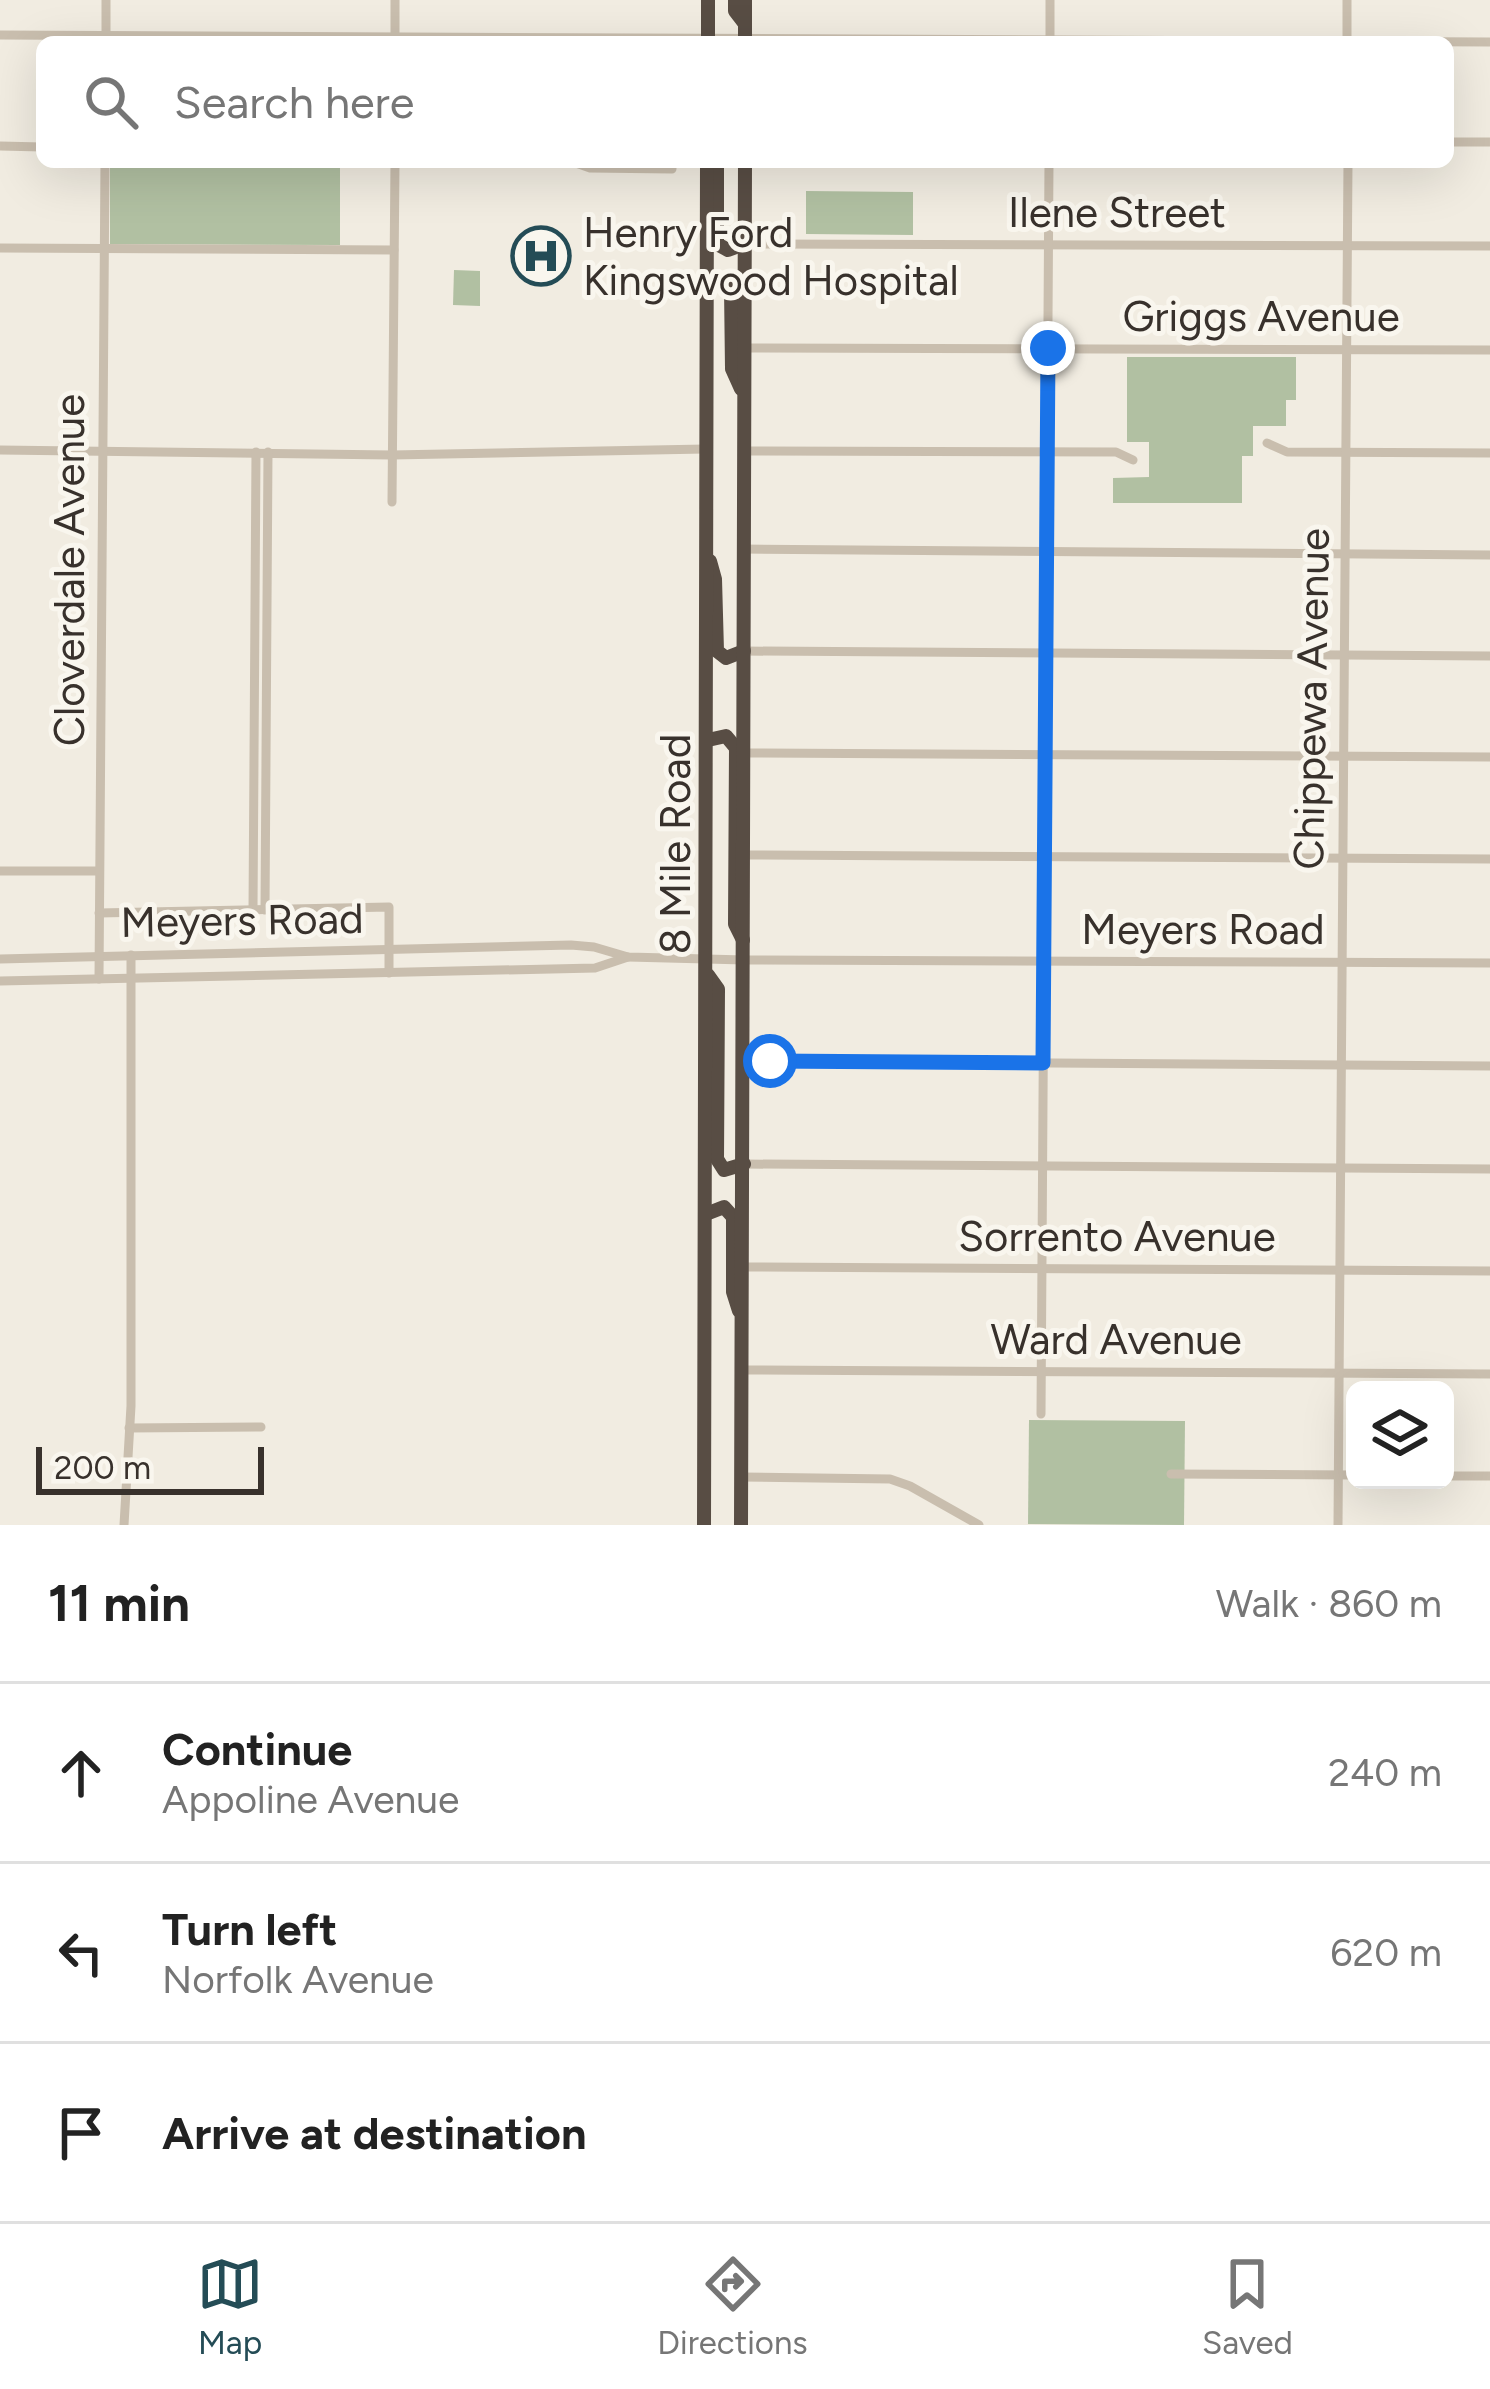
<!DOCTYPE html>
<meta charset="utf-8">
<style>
body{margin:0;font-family:Figtree,sans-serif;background:#f2f2f2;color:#222}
.controls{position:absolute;right:36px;bottom:36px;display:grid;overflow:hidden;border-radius:18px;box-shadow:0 12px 48px #0002}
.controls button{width:108px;height:108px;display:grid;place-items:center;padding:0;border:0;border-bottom:3px solid #e0e0e0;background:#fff;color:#222;font:60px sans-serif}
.scale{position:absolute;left:36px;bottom:30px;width:228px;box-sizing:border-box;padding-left:12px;border:6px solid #38312c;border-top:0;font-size:33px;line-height:42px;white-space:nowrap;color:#38312c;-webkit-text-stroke:9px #f9f6ee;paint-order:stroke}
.stop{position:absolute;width:36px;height:36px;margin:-27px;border:9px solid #1a73e8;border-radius:50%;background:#fff}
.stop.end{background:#1a73e8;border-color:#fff;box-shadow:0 3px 12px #0008}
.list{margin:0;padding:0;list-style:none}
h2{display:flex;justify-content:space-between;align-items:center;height:156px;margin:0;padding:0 48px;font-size:51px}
h2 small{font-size:39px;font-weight:400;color:#767676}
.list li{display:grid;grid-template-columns:78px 1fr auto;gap:36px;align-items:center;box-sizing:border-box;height:180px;padding:0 48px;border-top:3px solid #e0e0e0}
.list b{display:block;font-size:45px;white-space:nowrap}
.list p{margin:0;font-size:39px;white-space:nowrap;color:#767676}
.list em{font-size:39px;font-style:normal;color:#767676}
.icon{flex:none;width:66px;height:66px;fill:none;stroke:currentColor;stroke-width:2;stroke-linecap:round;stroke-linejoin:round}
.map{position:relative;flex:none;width:1490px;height:1525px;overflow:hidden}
.search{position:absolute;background:#fff;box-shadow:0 12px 48px #0002;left:36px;right:36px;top:36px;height:132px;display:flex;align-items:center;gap:30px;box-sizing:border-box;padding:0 42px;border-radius:18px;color:#767676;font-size:45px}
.sheet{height:696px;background:#fff}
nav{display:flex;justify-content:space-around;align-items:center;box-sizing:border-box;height:168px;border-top:3px solid #e0e0e0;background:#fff;font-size:33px;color:#767676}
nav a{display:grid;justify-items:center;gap:6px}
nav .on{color:#244c56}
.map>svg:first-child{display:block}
</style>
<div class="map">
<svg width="1490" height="1525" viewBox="0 0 1490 1525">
<rect width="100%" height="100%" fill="#f1ece1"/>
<g fill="#b1c0a2">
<path d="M 110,162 L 340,162 L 340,245 L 110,244 Z"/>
<path d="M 806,191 L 913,192 L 913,235 L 806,234 Z"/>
<path d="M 454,270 L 480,271 L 480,306 L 453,305 Z"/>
<path d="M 1127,357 L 1296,357 L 1296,400 L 1286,400 L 1286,426 L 1253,426 L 1253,456 L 1242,456 L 1242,503 L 1113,503 L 1113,478 L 1149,477 L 1149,442 L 1127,442 Z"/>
<path d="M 1029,1420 L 1185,1421 L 1184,1525 L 1028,1524 Z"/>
</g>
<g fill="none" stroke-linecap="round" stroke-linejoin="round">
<g stroke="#c9beae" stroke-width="9">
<path d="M 106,0 L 106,37"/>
<path d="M 395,0 L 395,42"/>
<path d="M 0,35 L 1490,42"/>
<path d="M 1050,42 L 1050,0"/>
<path d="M 1347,42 L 1347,0"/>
<path d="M 1448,142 L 1490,142"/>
<path d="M 0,146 L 42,147"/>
<path d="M 573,162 L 590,168 L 672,169 L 672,162"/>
<path d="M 744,244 L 1490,246"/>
<path d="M 0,248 L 394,250"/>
<path d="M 743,348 L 1490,350"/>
<path d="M 1267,443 L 1287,452 L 1490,453"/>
<path d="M 0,450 L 392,455 L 705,449"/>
<path d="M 744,451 L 1116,452 L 1133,460"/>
<path d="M 392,502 L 395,162"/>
<path d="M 742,549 L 1490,555"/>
<path d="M 744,651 L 1490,656"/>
<path d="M 746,753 L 1490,757"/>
<path d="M 746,855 L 1490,859"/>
<path d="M 0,871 L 99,871"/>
<path d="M 253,910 L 256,452"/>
<path d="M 265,910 L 268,452"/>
<path d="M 99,913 L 389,907 L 389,973"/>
<path d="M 0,959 L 571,945 L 594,947 L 628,957 L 745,960 L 1490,963"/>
<path d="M 99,979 L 105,162"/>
<path d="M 0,981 L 595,968 L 628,957"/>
<path d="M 745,1061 L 1490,1066"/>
<path d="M 744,1164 L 1490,1169"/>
<path d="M 743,1267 L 1490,1271"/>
<path d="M 742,1370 L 1490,1374"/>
<path d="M 1041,1414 L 1049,162"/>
<path d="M 129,1428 L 261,1427"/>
<path d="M 1171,1474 L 1355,1475"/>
<path d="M 1445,1476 L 1490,1476"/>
<path d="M 742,1477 L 890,1479 L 910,1486 L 979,1525"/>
<path d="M 124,1525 L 131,1406 L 131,955"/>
<path d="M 1338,1525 L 1348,162"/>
</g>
<g stroke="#584d44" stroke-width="14">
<path d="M 735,0 L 735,11 L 745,24"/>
<path d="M 708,42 L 708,0"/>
<path d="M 745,42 L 745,0"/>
<path d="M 717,162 L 717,244 L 728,250 L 744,244"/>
<path d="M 706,289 L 718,283 L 731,288 L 732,369 L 741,389"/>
<path d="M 710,561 L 715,579 L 717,651 L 726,658 L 744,651"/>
<path d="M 708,740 L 726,736 L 736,748 L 735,924 L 743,940"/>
<path d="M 708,975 L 718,989 L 717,1159 L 724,1170 L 744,1164"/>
<path d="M 706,1214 L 724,1207 L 733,1217 L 733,1292 L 739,1311"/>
<path d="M 704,1525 L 707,162"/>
<path d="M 741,1525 L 745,162"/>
</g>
</g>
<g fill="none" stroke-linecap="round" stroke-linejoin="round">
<path stroke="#1a73e8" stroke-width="15" d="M 770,1061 L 1043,1063 L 1048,348"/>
</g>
<defs>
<symbol id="hospital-ring" viewBox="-11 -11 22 22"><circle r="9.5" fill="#f9f6ee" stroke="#244c56" stroke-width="1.5"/><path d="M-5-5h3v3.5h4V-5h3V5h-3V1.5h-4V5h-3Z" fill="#244c56"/></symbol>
</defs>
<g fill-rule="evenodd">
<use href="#hospital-ring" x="508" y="223" width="66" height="66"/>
</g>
<g text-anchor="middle" stroke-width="10" stroke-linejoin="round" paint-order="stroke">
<g font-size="42" fill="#38312c" stroke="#f9f6ee">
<text x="1117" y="227">Ilene Street</text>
<text x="1261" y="331">Griggs Avenue</text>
<text transform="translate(69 570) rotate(-90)" y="15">Cloverdale Avenue</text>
<text transform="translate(1311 699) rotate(-89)" y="15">Chippewa Avenue</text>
<text transform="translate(675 844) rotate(-90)" y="15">8 Mile Road</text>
<text transform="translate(242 920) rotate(-1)" y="15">Meyers Road</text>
<text x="1203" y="944">Meyers Road</text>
<text x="1117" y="1251">Sorrento Avenue</text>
<text x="1116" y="1354">Ward Avenue</text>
</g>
<g font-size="42" fill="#38312c" stroke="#f9f6ee" text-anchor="start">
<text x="583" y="247">Henry Ford<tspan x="583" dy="48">Kingswood Hospital</tspan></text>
</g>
</g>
</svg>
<div class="controls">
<button><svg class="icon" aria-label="layers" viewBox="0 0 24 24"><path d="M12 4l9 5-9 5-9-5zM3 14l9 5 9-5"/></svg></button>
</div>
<div class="scale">200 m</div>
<div class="stop" style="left:770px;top:1061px"></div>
<div class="stop end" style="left:1048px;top:348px"></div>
<div class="search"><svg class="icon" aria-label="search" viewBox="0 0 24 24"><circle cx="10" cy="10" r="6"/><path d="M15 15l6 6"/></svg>Search here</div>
</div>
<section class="sheet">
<h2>11 min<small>Walk · 860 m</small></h2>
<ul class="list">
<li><svg class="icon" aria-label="ahead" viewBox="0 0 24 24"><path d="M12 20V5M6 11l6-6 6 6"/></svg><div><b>Continue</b><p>Appoline Avenue</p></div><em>240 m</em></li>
<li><svg class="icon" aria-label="left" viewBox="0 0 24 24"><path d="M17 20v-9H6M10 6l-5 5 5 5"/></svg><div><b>Turn left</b><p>Norfolk Avenue</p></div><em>620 m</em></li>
<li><svg class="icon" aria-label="arrive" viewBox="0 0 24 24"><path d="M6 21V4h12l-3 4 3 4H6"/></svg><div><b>Arrive at destination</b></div></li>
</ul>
</section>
<nav>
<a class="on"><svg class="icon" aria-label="map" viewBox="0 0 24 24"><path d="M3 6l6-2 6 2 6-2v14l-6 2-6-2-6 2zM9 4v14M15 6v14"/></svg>Map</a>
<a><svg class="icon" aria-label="directions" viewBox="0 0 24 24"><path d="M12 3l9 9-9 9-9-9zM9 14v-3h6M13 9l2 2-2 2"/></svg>Directions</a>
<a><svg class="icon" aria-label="saved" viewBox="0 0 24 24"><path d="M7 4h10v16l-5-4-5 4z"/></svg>Saved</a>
</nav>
